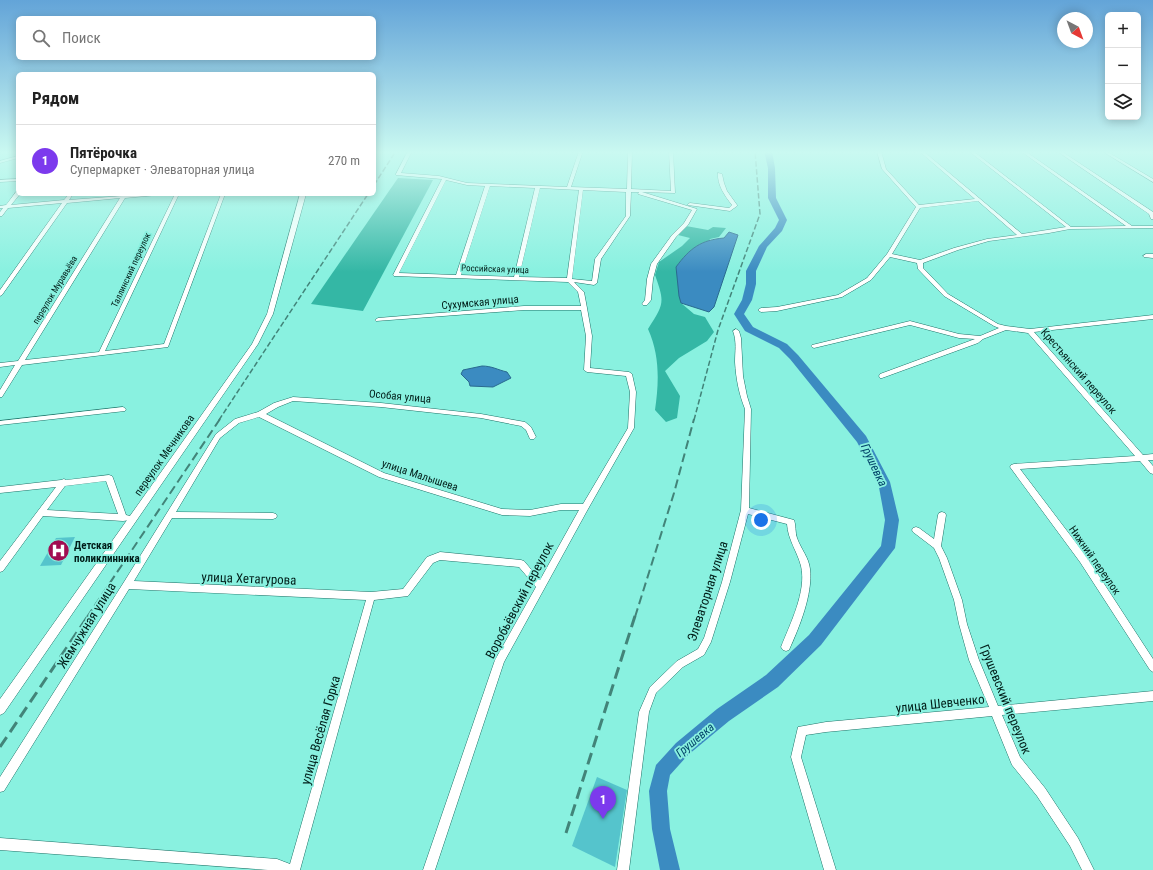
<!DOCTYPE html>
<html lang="ru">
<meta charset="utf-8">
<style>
body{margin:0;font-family:"Roboto Condensed",sans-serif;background:#f2f2f2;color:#222}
.controls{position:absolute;right:12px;top:12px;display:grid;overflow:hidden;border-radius:6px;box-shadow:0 2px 10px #0003}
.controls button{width:36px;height:36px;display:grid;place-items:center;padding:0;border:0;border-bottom:1px solid #e0e0e0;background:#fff;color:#222;font:20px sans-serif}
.compass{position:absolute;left:1057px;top:12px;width:36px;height:36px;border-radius:50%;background:#fff;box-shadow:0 2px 10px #0003;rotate:139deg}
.you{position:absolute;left:761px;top:520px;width:14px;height:14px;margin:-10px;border:3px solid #fff;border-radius:50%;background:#1a73e8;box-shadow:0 0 0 6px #1a73e833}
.badge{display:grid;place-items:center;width:26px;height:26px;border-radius:50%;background:#7c3aed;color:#fff;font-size:13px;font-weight:700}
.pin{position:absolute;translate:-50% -33px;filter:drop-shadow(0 1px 2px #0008)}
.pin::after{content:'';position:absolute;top:21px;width:14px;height:12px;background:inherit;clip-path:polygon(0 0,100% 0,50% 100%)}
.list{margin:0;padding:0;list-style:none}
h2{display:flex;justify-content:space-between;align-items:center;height:52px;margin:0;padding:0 16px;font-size:17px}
h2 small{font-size:13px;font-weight:400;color:#767676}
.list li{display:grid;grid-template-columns:26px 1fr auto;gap:12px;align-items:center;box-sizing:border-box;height:72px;padding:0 16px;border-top:1px solid #e0e0e0}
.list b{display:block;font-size:15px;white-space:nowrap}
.list p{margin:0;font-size:13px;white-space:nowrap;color:#767676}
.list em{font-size:13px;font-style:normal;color:#767676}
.icon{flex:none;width:22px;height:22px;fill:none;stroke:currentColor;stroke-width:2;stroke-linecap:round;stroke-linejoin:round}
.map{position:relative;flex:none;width:1153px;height:870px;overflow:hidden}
.search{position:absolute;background:#fff;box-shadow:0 2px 10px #0003;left:16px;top:16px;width:360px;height:44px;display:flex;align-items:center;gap:10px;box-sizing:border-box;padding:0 14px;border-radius:6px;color:#767676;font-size:15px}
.panel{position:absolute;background:#fff;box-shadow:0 2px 10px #0003;left:16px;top:72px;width:360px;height:124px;border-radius:6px}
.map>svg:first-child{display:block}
</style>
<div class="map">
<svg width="1153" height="870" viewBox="0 0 1153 870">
<rect width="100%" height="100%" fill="#89f1e0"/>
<g fill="#34b7a5">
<path d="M 398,178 L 433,180 L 363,311 L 311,304 Z"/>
<path d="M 686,226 L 708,230 L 713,227 L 726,228 L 719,237 L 710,239 L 681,303 L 694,314 L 705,317 L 714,332 L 707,341 L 679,358 L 665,371 L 680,396 L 677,418 L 666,422 L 655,410 C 659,382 660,356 648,329 C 664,304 665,303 655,275 L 659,262 L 682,246 L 690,238 L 678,235 Z"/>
</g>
<g fill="#3b8bc1" stroke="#296a8f">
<path d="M 729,232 L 738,235 L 714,307 L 709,312 L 681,303 L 679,296 L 676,267 C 690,248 701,240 724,238 Z"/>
<path d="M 482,366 C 492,366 498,370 507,372 L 511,378 L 493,387 L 470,386 L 469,382 L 461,374 L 463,370 Z"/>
</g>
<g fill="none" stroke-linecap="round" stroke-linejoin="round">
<path fill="#3b8bc1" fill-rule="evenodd" d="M 764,151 L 772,151 L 775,168 L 776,198 L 787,220 L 782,231 L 767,247 L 756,271 L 756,284 L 752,300 L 744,314 L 753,327 L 787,344 L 798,355 L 866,436 L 890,482 L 899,520 L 895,548 L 821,645 L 778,687 L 729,721 L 688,755 L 670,775 L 667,791 L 670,829 L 680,870 L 660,870 L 652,829 L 649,791 L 656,765 L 676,743 L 717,709 L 766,675 L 809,635 L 881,546 L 885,520 L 878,482 L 857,442 L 790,359 L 779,348 L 745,331 L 734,314 L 742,300 L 746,284 L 746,271 L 759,246 L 775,228 L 779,220 L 768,198 L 768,168 Z"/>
</g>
<g fill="#55c4cc">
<path d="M 75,537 L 61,565 L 40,566 L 56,538 Z"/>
<path d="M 597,777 L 627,790 L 615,867 L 572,846 Z"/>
</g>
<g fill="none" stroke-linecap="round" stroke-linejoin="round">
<defs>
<g id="minor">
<path d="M 408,151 L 412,151 L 401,173 L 439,176 L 467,183 L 567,187 L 579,151 L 583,151 L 571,187 L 627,189 L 628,151 L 632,151 L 631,189 L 671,191 L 669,151 L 673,151 L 675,193 L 642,192 L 697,209 L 688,225 L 676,237 L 657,264 L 653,279 L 651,300 L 647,305 L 643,305 L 642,304 L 645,300 L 647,279 L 651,264 L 672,235 L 684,223 L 692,210 L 638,194 L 639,192 L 631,192 L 630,216 L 601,259 L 597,283 L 594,285 L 574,282 L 584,292 L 587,308 L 592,336 L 590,368 L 629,372 L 632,374 L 636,392 L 634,428 L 588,509 L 504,662 L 435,870 L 423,870 L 495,660 L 536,587 L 519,567 L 440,560 L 433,563 L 408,596 L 374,600 L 300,870 L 268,870 L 0,850 L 0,838 L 277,859 L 290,864 L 366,600 L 129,589 L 4,791 L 0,792 L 0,777 L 124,582 L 216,434 L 235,419 L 258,412 L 274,403 L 293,397 L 381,403 L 481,414 L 525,422 L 531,427 L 536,437 L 534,439 L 530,439 L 526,430 L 521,426 L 481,418 L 381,407 L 293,401 L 278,407 L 266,414 L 384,473 L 502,509 L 530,510 L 561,504 L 583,504 L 628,428 L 630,392 L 626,376 L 587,372 L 584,370 L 586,336 L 581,310 L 524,310 L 376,321 L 375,320 L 378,318 L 524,306 L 581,306 L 578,292 L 568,282 L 394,276 L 393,275 L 442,179 L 396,175 L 396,174 ZM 446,180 L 467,185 L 485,186 L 456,275 L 399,273 ZM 490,186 L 535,188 L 514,277 L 461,275 ZM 540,188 L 579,190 L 567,278 L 519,277 ZM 583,190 L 626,192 L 626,216 L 595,259 L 592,281 L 572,279 ZM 259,417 L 379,477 L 502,515 L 530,516 L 561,510 L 579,510 L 540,580 L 524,561 L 521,560 L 440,552 L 427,557 L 403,589 L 371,592 L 134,581 L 172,518 L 273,519 L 276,518 L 277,516 L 276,514 L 273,513 L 176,512 L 220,438 L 239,423 Z"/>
<path d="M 877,151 L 881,151 L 886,169 L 919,205 L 975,199 L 919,151 L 923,151 L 1022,234 L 1066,227 L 970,152 L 969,151 L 973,151 L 1071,227 L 1126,226 L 1022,152 L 1021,151 L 1025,151 L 1132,226 L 1153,226 L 1153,228 L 1070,229 L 1049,233 L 989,241 L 958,250 L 923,263 L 923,268 L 948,294 L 998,324 L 1006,326 L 1030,329 L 1153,315 L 1153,319 L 1034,332 L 1143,455 L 1153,454 L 1153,460 L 1148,460 L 1153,466 L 1153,474 L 1150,473 L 1140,461 L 1020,469 L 1086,556 L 1153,659 L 1153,672 L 1150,670 L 1080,562 L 1010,467 L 1011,465 L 1014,464 L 1135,456 L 1028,333 L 1006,330 L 983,339 L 978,343 L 882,378 L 880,378 L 879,376 L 880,374 L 975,339 L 959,338 L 910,325 L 814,348 L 812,347 L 811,346 L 812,345 L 910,321 L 959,334 L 980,336 L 999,328 L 994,326 L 944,296 L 918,269 L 917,263 L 890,257 L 871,280 L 842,297 L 777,311 L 761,312 L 758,310 L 761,308 L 777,307 L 838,295 L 867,278 L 887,254 L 916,207 L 882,169 ZM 978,201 L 1017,235 L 987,239 L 954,248 L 920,260 L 892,254 L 920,208 Z"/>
<path d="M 1057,151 L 1061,151 L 1153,212 L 1153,219 L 1151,219 L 1149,214 Z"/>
<path d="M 1102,151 L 1106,151 L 1153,179 L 1153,182 Z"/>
<path d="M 18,156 L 18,158 L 0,163 L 0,161 Z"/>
<path d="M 718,173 L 722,174 L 724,183 L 727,191 L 737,205 L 737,206 L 730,211 L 688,205 L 688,204 L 690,203 L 729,208 L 732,205 C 725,196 717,185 718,173 Z"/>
<path d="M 18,179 L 18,181 L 0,182 L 0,180 Z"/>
<path d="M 16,192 L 18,192 L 18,194 L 20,194 L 11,205 L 64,200 L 69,194 L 73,194 L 69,200 L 122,196 L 123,194 L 127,194 L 127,195 L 159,194 L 157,195 L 125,198 L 25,360 L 99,352 L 175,194 L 179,194 L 105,351 L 164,344 L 221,194 L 225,194 L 168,347 L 22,365 L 2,397 L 0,397 L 0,390 L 15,365 L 0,367 L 0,363 L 18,361 L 120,198 L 67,203 L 2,295 L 0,296 L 0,290 L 62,203 L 8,208 L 2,216 L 0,216 L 0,212 L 3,208 L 0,208 L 0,206 L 6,205 Z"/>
<path d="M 1146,254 L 1153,254 L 1153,258 L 1144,257 L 1143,256 Z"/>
<path d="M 736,329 L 739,331 L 741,338 L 743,376 L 747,396 L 751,409 L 749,508 L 794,520 C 796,525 795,532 797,538 C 801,549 809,558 810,569 C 813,594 799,628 789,650 L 786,651 L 783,650 L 781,647 C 790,624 807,591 801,566 C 797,551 788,540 787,524 L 748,514 L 730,582 L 711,642 L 704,655 L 683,667 L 656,693 L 649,712 L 629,870 L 617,870 L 639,712 L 650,687 L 677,661 L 698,649 L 704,638 L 722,582 L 741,510 L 745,409 C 739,394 736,379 735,362 C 735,351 737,342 733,331 Z"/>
<path d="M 123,407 L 126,409 L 125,411 L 0,425 L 0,421 Z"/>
<path d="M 109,475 L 112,476 L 113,478 L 126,515 L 130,516 L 131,518 L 130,520 L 123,521 L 43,516 L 3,571 L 0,572 L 0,561 L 56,487 L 0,493 L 0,487 L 61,480 L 64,479 L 66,480 ZM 106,481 L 118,514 L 47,510 L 65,486 Z"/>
<path d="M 942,512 L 945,513 L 946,515 L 941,546 L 947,558 L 962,600 L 967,624 L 979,660 L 998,706 L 1153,691 L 1153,701 L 1002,715 L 1020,757 L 1045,788 L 1078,838 L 1094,870 L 1082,870 L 1070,846 L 1037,796 L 1012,765 L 992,716 L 826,732 L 806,735 L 801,757 L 836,870 L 824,870 L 791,757 L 798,727 L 826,722 L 989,707 L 969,660 L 959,624 L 954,600 L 939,558 L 934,548 L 913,532 L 912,530 L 913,528 L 916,527 L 919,528 L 934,539 L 938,515 L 939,513 Z"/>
</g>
<path id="tertiary" d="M 300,194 L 306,194 L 273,314 L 258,344 L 4,713 L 0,715 L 0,699 L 252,344 L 267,314 Z"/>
</defs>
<use href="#minor" stroke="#1e7368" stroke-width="1"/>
<use href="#tertiary" stroke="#1e7368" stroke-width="1"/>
<use href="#minor" fill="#fff" fill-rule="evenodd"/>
<use href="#tertiary" fill="#fff" fill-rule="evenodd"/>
<g stroke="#428479" stroke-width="1.5" stroke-dasharray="5.5 2.5" stroke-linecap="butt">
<path d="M 374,185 L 396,151"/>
<path d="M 219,420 L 368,194"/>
<path d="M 694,420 L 718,330 L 760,214 L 755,151"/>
</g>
<g stroke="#428479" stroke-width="2" stroke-dasharray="9 4.5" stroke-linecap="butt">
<path d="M 87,617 L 220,419"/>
<path d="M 635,617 L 674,493 L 694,419"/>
</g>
<g stroke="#428479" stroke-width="3" stroke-dasharray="12 6" stroke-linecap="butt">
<path d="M 0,747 L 88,616"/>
<path d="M 566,833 L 635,616"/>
</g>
</g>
<linearGradient id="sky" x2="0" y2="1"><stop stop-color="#63a4d8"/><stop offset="0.56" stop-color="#caf9f1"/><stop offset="1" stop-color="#caf9f1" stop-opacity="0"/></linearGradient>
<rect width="1153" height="272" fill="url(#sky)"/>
<defs>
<symbol id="hospital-disc" viewBox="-11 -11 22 22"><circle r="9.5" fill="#a10d51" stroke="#89f1e0"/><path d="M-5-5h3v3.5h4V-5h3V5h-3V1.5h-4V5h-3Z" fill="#fff"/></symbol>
</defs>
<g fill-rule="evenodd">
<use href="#hospital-disc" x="46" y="538" width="25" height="25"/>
</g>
<g text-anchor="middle" stroke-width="3.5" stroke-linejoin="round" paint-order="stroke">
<g font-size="9" fill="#001e19" stroke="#89f1e0">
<text transform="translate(495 269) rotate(2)" y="3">Российская улица</text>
<text transform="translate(131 270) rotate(-65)" y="3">Таллинский переулок</text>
<text transform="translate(55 290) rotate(-59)" y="3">переулок Муравьёва</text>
</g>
<g font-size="11" fill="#001e19" stroke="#89f1e0">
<text transform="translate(480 302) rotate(-5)" y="4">Сухумская улица</text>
<text transform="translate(1079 371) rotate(49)" y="4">Крестьянский переулок</text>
<text transform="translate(400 396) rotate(5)" y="4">Особая улица</text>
<text transform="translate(164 455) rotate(-55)" y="4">переулок Мечникова</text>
<text transform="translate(420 475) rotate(18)" y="4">улица Малышева</text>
<text transform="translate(1095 560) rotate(55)" y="4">Нижний переулок</text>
</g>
<g font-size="11" font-weight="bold" fill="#001e19" stroke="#89f1e0" text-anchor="start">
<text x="74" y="549">Детская<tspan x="74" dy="13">поликлинника</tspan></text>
</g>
<g font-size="12" font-style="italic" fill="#034469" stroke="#89f1e0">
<text transform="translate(874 465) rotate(65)" y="4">Грушевка</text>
<text transform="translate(695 740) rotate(-40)" y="4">Грушевка</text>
</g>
<g font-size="13" fill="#001e19" stroke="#89f1e0">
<text transform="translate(249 578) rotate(2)" y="5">улица Хетагурова</text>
<text transform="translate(707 591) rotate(-72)" y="5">Элеваторная улица</text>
<text transform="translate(519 600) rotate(-62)" y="5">Воробьёвский переулок</text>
<text transform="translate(86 625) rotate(-58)" y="5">Жемчужная улица</text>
<text transform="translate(1006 699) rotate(68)" y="5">Грушевский переулок</text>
<text transform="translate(940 703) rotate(-6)" y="5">улица Шевченко</text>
<text transform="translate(320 730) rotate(-74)" y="5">улица Весёлая Горка</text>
</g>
</g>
</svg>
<div class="controls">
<button>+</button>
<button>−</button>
<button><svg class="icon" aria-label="layers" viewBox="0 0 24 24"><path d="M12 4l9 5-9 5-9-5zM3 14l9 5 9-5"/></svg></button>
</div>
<svg class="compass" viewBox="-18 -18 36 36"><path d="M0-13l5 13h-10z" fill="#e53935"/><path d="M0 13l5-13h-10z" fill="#767676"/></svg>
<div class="you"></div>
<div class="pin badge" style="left:603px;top:819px">1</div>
<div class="search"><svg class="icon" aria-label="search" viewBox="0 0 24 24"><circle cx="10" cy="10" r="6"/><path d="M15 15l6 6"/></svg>Поиск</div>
<section class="panel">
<h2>Рядом<small></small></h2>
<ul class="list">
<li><span class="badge">1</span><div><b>Пятёрочка</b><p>Супермаркет · Элеваторная улица</p></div><em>270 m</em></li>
</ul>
</section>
</div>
